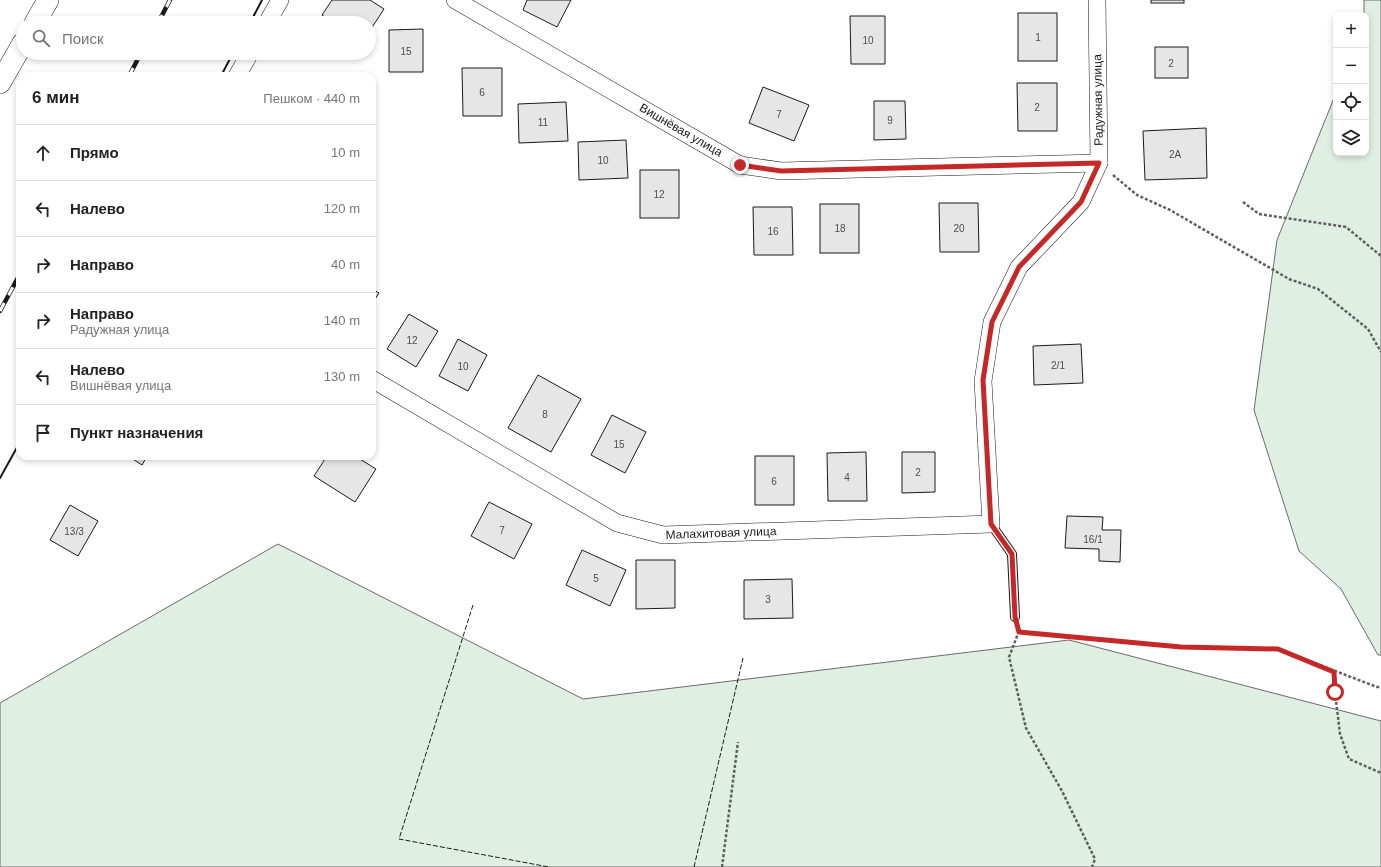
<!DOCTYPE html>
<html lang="ru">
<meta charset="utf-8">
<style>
body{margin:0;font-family:Arial,sans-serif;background:#f2f2f2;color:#222}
.controls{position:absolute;right:12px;top:12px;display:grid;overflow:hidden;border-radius:8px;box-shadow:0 2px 6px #0003}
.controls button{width:36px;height:36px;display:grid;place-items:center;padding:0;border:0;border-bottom:1px solid #e0e0e0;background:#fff;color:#222;font:20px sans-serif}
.stop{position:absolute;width:12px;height:12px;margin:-9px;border:3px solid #c62828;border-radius:50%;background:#fff}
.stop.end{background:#c62828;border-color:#fff;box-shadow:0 1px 4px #0008}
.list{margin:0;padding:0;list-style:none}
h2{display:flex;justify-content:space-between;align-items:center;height:52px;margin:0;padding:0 16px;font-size:17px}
h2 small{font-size:13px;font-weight:400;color:#767676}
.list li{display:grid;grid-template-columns:26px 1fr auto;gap:12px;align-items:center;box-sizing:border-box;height:56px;padding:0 16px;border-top:1px solid #e0e0e0}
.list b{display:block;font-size:15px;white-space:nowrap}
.list p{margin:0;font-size:13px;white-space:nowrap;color:#767676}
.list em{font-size:13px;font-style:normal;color:#767676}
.icon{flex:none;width:22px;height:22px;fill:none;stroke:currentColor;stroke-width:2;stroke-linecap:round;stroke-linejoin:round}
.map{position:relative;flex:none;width:1381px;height:867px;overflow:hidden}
.search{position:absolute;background:#fff;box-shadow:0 2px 6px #0003;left:16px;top:16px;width:360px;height:44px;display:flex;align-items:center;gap:10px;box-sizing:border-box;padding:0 14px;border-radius:22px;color:#767676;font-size:15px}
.panel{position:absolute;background:#fff;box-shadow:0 2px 6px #0003;left:16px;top:72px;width:360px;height:388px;border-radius:12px}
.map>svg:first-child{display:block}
</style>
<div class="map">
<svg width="1381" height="867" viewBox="0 0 1381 867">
<rect width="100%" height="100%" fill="#fff"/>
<g fill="#e0efe3" stroke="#6a6a6a">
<path d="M 1364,0 L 1381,0 L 1381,655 L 1378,655 L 1341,589 L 1299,551 L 1254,410 L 1277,240 L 1336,93 L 1336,153 L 1366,153 L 1366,15 L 1364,15 Z"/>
<path d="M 278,544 L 583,699 L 1069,640 L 1381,721 L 1381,867 L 0,867 L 0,703 Z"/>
</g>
<g fill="#e6e6e6" stroke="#1a1a1a">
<path d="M 332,0 L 370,0 L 384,9 L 369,32 L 369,23 L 334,23 L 322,15 Z"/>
<path d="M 527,0 L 571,0 L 557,27 L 523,10 Z"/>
<rect x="1151" y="0" width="33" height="3"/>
<rect x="1018" y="13" width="39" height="48"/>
<path d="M 850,16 L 885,16 L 885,64 L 851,64 Z"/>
<path d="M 423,29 L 423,72 L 389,72 L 389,30 Z"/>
<rect x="1155" y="47" width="33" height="31"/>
<path d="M 462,68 L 502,68 L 502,116 L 463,116 Z"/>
<path d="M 1017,83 L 1057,83 L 1057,131 L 1018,131 Z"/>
<path d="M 763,87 L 809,105 L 794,141 L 749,123 Z"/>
<path d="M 874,101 L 905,101 L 906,139 L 874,140 Z"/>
<path d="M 566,102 L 568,141 L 519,143 L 518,104 Z"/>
<path d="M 1206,128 L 1207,178 L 1145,180 L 1143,131 Z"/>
<path d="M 626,140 L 628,178 L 579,180 L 578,142 Z"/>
<rect x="640" y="170" width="39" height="48"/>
<path d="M 939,203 L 978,203 L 979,252 L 940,252 Z"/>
<rect x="820" y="204" width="39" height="49"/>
<path d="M 753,207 L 792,207 L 793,255 L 754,255 Z"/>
<path d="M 372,289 L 379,293 L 372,304 Z"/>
<path d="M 409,314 L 438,331 L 416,367 L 387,349 Z"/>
<path d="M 458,339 L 487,355 L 468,391 L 439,376 Z"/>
<path d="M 1081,344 L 1083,383 L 1034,385 L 1033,346 Z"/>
<path d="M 538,375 L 581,399 L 551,452 L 508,428 Z"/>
<path d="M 612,415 L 646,432 L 625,473 L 591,455 Z"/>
<path d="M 866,452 L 867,501 L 828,501 L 827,453 Z"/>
<path d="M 902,452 L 935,452 L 935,492 L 902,493 Z"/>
<path d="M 128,456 L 147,456 L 142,465 Z"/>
<path d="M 327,456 L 355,456 L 376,469 L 355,502 L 314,476 Z"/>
<rect x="755" y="456" width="39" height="49"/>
<path d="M 489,502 L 532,524 L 514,559 L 471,536 Z"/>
<path d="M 70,505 L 98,521 L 78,556 L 50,540 Z"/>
<path d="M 1067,516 L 1103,517 L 1102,530 L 1121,530 L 1120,562 L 1099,561 L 1099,549 L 1065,548 Z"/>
<path d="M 582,550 L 626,570 L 610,606 L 566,585 Z"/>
<path d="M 636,560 L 675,560 L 675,608 L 636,609 Z"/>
<path d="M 792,579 L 793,618 L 744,619 L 744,580 Z"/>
</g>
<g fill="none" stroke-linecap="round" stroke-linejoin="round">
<defs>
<path id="service" d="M 991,524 L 1012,554 L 1015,617"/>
<g id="minor">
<path d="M 455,0 L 740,165 L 781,171 L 1099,163"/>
<path d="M 267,23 L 280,0"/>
<path d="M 237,76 L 250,53"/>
<path d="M 372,379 L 617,523 L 663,535 L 991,524 L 983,381 L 992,322 L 1019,267 L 1081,202 L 1099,163 L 1097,0"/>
</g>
<g id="tertiary">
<path d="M 35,23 L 48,0"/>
<path d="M 0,83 L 23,43"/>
</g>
</defs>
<use href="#service" stroke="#1a1a1a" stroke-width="10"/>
<use href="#minor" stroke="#1a1a1a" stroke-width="18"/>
<use href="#tertiary" stroke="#1a1a1a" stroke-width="22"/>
<g stroke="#5f5f5f" stroke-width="2.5" stroke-dasharray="3 2" stroke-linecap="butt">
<path d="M 1113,175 L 1137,195 L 1170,210 L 1289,279 L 1318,289 L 1368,329 L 1381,352"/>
<path d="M 1243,202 L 1259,214 L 1346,227 L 1381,256"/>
<path d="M 1019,631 L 1009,657 L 1026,728 L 1062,791 L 1095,859 L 1092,867"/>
<path d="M 1019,632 L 1181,647 L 1278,649 L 1377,687 L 1381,687"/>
<path d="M 1334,672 L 1335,692 L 1340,734 L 1349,759 L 1381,773"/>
<path d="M 722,867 L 738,742"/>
</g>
<use href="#service" stroke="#fff" stroke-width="8"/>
<use href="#minor" stroke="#fff" stroke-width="17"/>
<use href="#tertiary" stroke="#fff" stroke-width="21"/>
<defs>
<g id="rail">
<path d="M 158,23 L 170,0"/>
<path d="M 129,76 L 141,53"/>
<path d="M 0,311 L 20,274"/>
</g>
</defs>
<use href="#rail" stroke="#1a1a1a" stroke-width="4.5"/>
<use href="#rail" stroke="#fff" stroke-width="3" stroke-dasharray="9" stroke-linecap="butt"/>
<g stroke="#1a1a1a" stroke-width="1" stroke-dasharray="5 2" stroke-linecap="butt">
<path d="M 473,605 L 399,839 L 549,867"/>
<path d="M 694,867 L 743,658"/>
</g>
<g stroke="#1a1a1a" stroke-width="2">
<path d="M 250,23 L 262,0"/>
<path d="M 221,76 L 233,53"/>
<path d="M 0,478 L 20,442"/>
</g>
</g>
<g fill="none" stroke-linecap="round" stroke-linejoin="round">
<path stroke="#c62828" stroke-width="5" d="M 740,165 L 781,171 L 1099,163 L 1081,202 L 1019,267 L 992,322 L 983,380 L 991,524 L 1012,554 L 1015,617 L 1019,632 L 1181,647 L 1278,649 L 1334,672 L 1335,692"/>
</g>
<g text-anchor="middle" stroke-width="3" stroke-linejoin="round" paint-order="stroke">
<g font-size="10" fill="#4d4d4d">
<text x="1038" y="41">1</text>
<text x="868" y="44">10</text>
<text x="406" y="55">15</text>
<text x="1171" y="67">2</text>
<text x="482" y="96">6</text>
<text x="1037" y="111">2</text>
<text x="779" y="118">7</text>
<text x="890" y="124">9</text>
<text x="543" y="126">11</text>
<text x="1175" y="158">2А</text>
<text x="603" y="164">10</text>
<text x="659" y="198">12</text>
<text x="840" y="232">18</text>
<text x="959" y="232">20</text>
<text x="773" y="235">16</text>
<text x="412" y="344">12</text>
<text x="1058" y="369">2/1</text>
<text x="463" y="370">10</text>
<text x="545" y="418">8</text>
<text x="619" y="448">15</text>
<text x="918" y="476">2</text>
<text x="847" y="481">4</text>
<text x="774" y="485">6</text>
<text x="502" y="534">7</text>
<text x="74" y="535">13/3</text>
<text x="1093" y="543">16/1</text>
<text x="596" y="582">5</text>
<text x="768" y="603">3</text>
</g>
<g font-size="12" fill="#1a1a1a" stroke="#fff">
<text transform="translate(1098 100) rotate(-91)" y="4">Радужная улица</text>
<text transform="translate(681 130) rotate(30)" y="4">Вишнёвая улица</text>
<text transform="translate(721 533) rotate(-2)" y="4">Малахитовая улица</text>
</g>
</g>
</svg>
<div class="controls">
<button>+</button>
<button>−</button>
<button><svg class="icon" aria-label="locate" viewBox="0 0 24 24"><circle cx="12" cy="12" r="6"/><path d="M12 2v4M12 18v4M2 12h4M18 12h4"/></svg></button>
<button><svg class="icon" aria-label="layers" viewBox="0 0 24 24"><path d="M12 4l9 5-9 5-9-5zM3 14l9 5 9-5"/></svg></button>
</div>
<div class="stop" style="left:1335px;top:692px"></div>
<div class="stop end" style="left:740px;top:165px"></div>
<div class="search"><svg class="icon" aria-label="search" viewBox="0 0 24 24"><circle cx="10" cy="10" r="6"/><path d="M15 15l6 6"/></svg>Поиск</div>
<section class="panel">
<h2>6 мин<small>Пешком · 440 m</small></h2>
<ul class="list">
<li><svg class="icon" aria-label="ahead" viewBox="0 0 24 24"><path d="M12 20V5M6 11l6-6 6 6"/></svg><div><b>Прямо</b></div><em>10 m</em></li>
<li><svg class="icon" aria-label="left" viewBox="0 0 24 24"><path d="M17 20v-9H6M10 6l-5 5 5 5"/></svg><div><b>Налево</b></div><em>120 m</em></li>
<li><svg class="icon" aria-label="right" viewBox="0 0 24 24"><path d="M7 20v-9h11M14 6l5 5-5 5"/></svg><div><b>Направо</b></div><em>40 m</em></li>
<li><svg class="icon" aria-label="right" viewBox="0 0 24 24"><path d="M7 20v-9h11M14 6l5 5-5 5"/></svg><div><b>Направо</b><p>Радужная улица</p></div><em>140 m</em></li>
<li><svg class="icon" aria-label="left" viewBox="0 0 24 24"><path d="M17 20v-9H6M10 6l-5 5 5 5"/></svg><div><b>Налево</b><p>Вишнёвая улица</p></div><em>130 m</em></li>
<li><svg class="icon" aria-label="arrive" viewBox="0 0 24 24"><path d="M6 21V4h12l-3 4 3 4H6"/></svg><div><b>Пункт назначения</b></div></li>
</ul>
</section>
</div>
